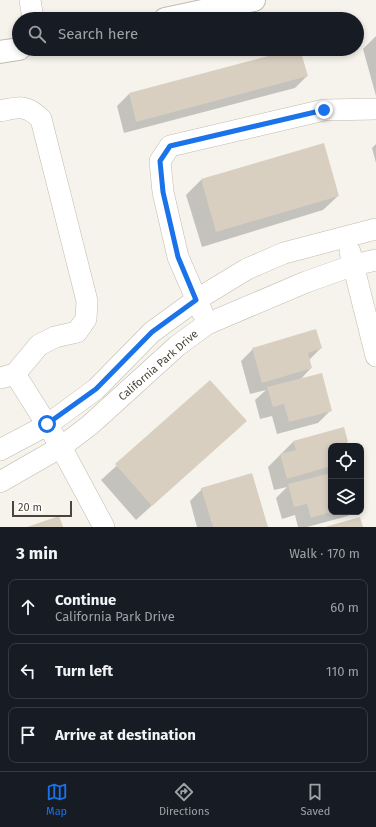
<!DOCTYPE html>
<meta charset="utf-8">
<style>
body{margin:0;font-family:"Fira Sans",sans-serif;background:#20242c;color:#f1f3f6}
.controls{position:absolute;right:12px;bottom:12px;display:grid;overflow:hidden;border-radius:8px;box-shadow:0 2px 6px #0003}
.controls button{width:36px;height:36px;display:grid;place-items:center;padding:0;border:0;border-bottom:1px solid #363941;background:#171b24;color:#f1f3f6;font:20px sans-serif}
.scale{position:absolute;left:12px;bottom:10px;width:60px;box-sizing:border-box;padding-left:4px;border:2px solid #4b4439;border-top:0;font-size:11px;line-height:14px;white-space:nowrap;color:#4b4439;-webkit-text-stroke:3px #fff;paint-order:stroke}
.stop{position:absolute;width:12px;height:12px;margin:-9px;border:3px solid #1a73e8;border-radius:50%;background:#fff}
.stop.end{background:#1a73e8;border-color:#fff;box-shadow:0 1px 4px #0008}
.list{margin:0;padding:0;list-style:none}
h2{display:flex;justify-content:space-between;align-items:center;height:52px;margin:0;padding:0 16px;font-size:17px}
h2 small{font-size:13px;font-weight:400;color:#9ea1a6}
.list li{display:grid;grid-template-columns:26px 1fr auto;gap:12px;align-items:center;box-sizing:border-box;height:56px;margin:0 8px 8px;padding:0 8px;border:1px solid #363941;border-radius:8px}
.list b{display:block;font-size:15px;white-space:nowrap}
.list p{margin:0;font-size:13px;white-space:nowrap;color:#9ea1a6}
.list em{font-size:13px;font-style:normal;color:#9ea1a6}
.icon{flex:none;width:22px;height:22px;fill:none;stroke:currentColor;stroke-width:2;stroke-linecap:round;stroke-linejoin:round}
.map{position:relative;flex:none;width:376px;height:527px;overflow:hidden}
.search{position:absolute;background:#171b24;box-shadow:0 2px 6px #0003;left:12px;right:12px;top:12px;height:44px;display:flex;align-items:center;gap:10px;box-sizing:border-box;padding:0 14px;border-radius:22px;color:#9ea1a6;font-size:15px}
.sheet{height:244px;background:#171b24}
nav{display:flex;justify-content:space-around;align-items:center;box-sizing:border-box;height:56px;border-top:1px solid #363941;background:#171b24;font-size:11px;color:#9ea1a6}
nav a{display:grid;justify-items:center;gap:2px}
nav .on{color:#1a73e8}
.map>svg:first-child{display:block}
</style>
<div class="map">
<svg width="376" height="527" viewBox="0 0 376 527">
<rect width="100%" height="100%" fill="#f6f3ec"/>
<g fill="#0003">
<path d="M 376,36 L 376,96 L 363,49 Z"/>
<path d="M 299,49 L 307,76 L 295,88 L 124,133 L 117,106 L 129,94 Z"/>
<path d="M 323,144 L 338,196 L 323,210 L 202,247 L 186,195 L 201,180 Z"/>
<path d="M 376,144 L 376,163 L 372,148 Z"/>
<path d="M 321,348 L 309,360 L 311,368 L 300,380 L 331,410 L 318,423 L 277,434 L 272,416 L 260,419 L 255,400 L 266,390 L 250,394 L 241,361 L 253,349 Z"/>
<path d="M 210,381 L 245,421 L 136,520 L 101,480 Z"/>
<path d="M 293,442 L 347,442 L 343,446 L 331,446 L 331,512 L 352,512 L 348,516 L 307,527 L 298,527 L 295,515 L 282,519 L 276,498 L 287,487 L 274,490 L 268,467 Z"/>
<path d="M 202,489 L 267,527 L 197,527 L 190,501 Z"/>
</g>
<g fill="#d8cfc1">
<path d="M 294,49 L 300,49 L 308,76 L 136,122 L 129,93 Z"/>
<path d="M 324,143 L 339,196 L 216,232 L 201,179 Z"/>
<path d="M 316,329 L 322,348 L 308,353 L 312,368 L 262,383 L 252,348 Z"/>
<path d="M 322,373 L 332,411 L 289,422 L 284,404 L 273,407 L 267,387 Z"/>
<path d="M 210,380 L 247,421 L 152,506 L 115,464 Z"/>
<path d="M 344,427 L 348,442 L 331,446 L 331,466 L 287,479 L 280,454 L 296,450 L 293,441 Z"/>
<path d="M 252,473 L 268,527 L 213,527 L 201,488 Z"/>
<path d="M 331,473 L 331,512 L 311,518 L 307,504 L 294,507 L 288,484 Z"/>
<path d="M 59,516 L 63,527 L 27,527 Z"/>
<path d="M 360,517 L 363,527 L 325,527 Z"/>
</g>
<g fill="none" stroke-linecap="round" stroke-linejoin="round">
<defs>
<g id="minor">
<path d="M 30,0 L 33,19"/>
<path d="M 0,111 C 19,107 26,104 41,119 L 87,301 L 86,319 L 77,332 L 55,337 L 39,345 L 15,374 L 0,378"/>
<path d="M 350,252 L 376,356"/>
<path d="M 202,312 L 178,257 L 163,192 L 160,161 L 170,146 L 324,110 L 376,109"/>
<path d="M 15,374 L 61,447 L 104,527"/>
<path d="M 0,450 L 47,425 L 96,389 L 152,332 L 196,300 L 247,269 L 284,253 L 376,229"/>
<path d="M 0,482 L 61,447 L 90,425 L 177,346 L 207,324 L 306,282 L 354,265 L 376,260"/>
</g>
<g id="tertiary">
<path d="M 165,19 L 254,0"/>
<path d="M 0,52 L 19,49"/>
</g>
</defs>
<use href="#minor" stroke="#c2bbae" stroke-width="22"/>
<use href="#tertiary" stroke="#c2bbae" stroke-width="24"/>
<use href="#minor" stroke="#fff" stroke-width="21"/>
<use href="#tertiary" stroke="#fff" stroke-width="22"/>
</g>
<g fill="none" stroke-linecap="round" stroke-linejoin="round">
<path stroke="#1a73e8" stroke-width="5" d="M 47,424 L 96,389 L 152,332 L 196,300 L 178,257 L 163,192 L 160,161 L 170,146 L 324,110"/>
</g>
<g text-anchor="middle" stroke-width="3" stroke-linejoin="round" paint-order="stroke">
<g font-size="11" fill="#4b4439" stroke="#fff">
<text transform="translate(158 365) rotate(-41)" y="4">California Park Drive</text>
</g>
</g>
</svg>
<div class="controls">
<button><svg class="icon" aria-label="locate" viewBox="0 0 24 24"><circle cx="12" cy="12" r="6"/><path d="M12 2v4M12 18v4M2 12h4M18 12h4"/></svg></button>
<button><svg class="icon" aria-label="layers" viewBox="0 0 24 24"><path d="M12 4l9 5-9 5-9-5zM3 14l9 5 9-5"/></svg></button>
</div>
<div class="scale">20 m</div>
<div class="stop" style="left:47px;top:424px"></div>
<div class="stop end" style="left:324px;top:110px"></div>
<div class="search"><svg class="icon" aria-label="search" viewBox="0 0 24 24"><circle cx="10" cy="10" r="6"/><path d="M15 15l6 6"/></svg>Search here</div>
</div>
<section class="sheet">
<h2>3 min<small>Walk · 170 m</small></h2>
<ul class="list">
<li><svg class="icon" aria-label="ahead" viewBox="0 0 24 24"><path d="M12 20V5M6 11l6-6 6 6"/></svg><div><b>Continue</b><p>California Park Drive</p></div><em>60 m</em></li>
<li><svg class="icon" aria-label="left" viewBox="0 0 24 24"><path d="M17 20v-9H6M10 6l-5 5 5 5"/></svg><div><b>Turn left</b></div><em>110 m</em></li>
<li><svg class="icon" aria-label="arrive" viewBox="0 0 24 24"><path d="M6 21V4h12l-3 4 3 4H6"/></svg><div><b>Arrive at destination</b></div></li>
</ul>
</section>
<nav>
<a class="on"><svg class="icon" aria-label="map" viewBox="0 0 24 24"><path d="M3 6l6-2 6 2 6-2v14l-6 2-6-2-6 2zM9 4v14M15 6v14"/></svg>Map</a>
<a><svg class="icon" aria-label="directions" viewBox="0 0 24 24"><path d="M12 3l9 9-9 9-9-9zM9 14v-3h6M13 9l2 2-2 2"/></svg>Directions</a>
<a><svg class="icon" aria-label="saved" viewBox="0 0 24 24"><path d="M7 4h10v16l-5-4-5 4z"/></svg>Saved</a>
</nav>
